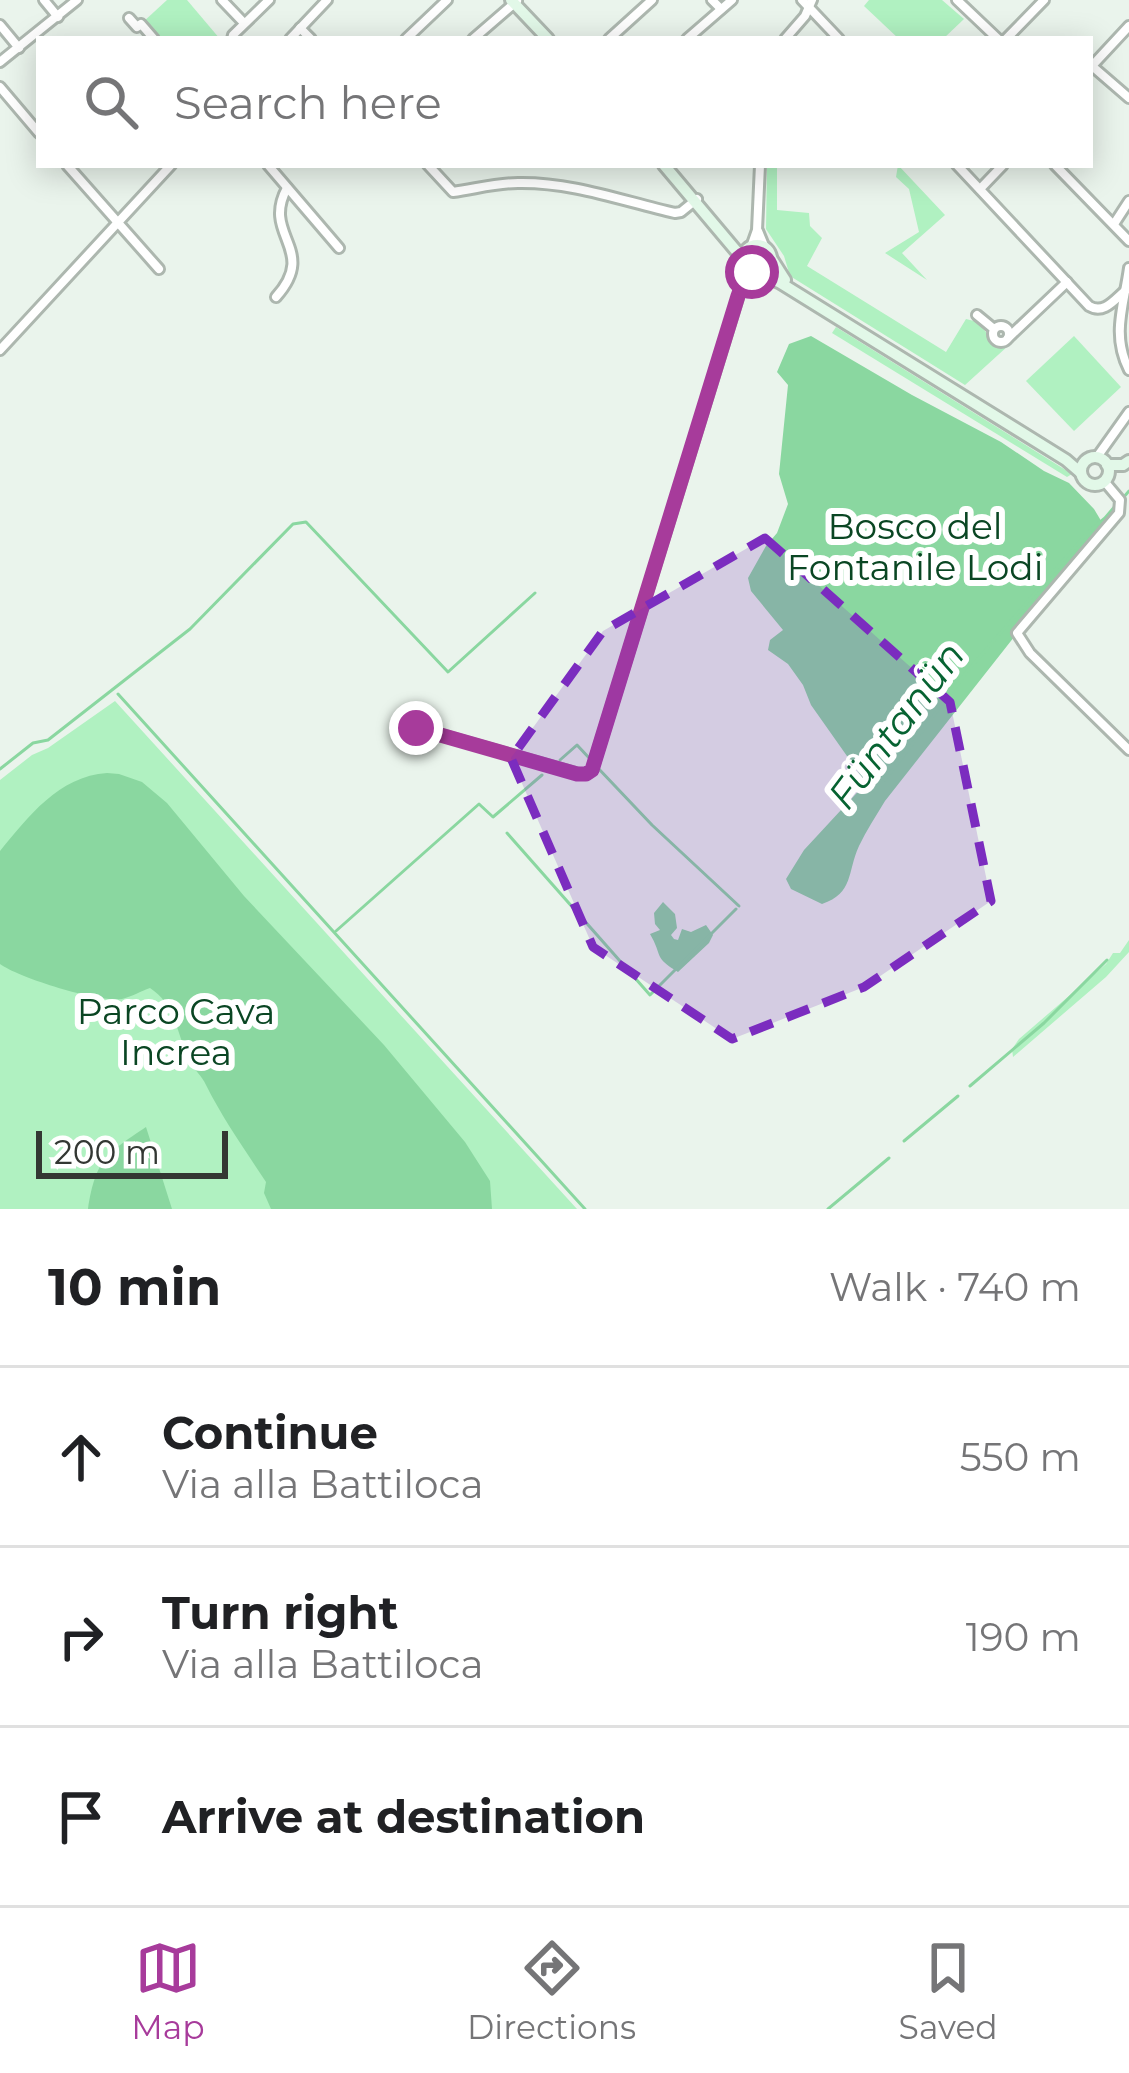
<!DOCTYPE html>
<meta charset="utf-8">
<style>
body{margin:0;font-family:Montserrat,sans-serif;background:#f6f6f6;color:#202124}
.scale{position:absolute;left:36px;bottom:30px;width:192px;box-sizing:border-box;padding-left:12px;border:6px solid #333733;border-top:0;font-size:33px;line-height:42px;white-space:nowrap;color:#333733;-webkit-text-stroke:9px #fff;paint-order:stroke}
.stop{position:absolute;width:36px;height:36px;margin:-27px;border:9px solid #a73b9b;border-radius:50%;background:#fff}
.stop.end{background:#a73b9b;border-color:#fff;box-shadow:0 3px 12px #0008}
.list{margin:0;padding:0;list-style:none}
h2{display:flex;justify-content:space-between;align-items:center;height:156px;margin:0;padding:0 48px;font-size:51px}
h2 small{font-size:39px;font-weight:400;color:#757577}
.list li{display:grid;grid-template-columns:78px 1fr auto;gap:36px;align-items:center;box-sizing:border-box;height:180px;padding:0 48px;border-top:3px solid #e0e0e0}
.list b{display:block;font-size:45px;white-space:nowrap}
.list p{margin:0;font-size:39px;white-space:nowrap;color:#757577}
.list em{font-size:39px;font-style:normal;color:#757577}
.icon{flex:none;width:66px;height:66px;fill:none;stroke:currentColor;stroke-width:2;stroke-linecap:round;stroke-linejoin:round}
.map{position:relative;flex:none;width:1129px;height:1209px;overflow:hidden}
.search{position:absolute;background:#fff;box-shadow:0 6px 30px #0003;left:36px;right:36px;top:36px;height:132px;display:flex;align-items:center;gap:30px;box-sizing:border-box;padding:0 42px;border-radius:0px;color:#757577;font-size:45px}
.sheet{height:696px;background:#fff}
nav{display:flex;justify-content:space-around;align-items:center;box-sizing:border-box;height:168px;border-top:3px solid #e0e0e0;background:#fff;font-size:33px;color:#757577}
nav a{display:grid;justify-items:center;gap:6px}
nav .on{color:#a73b9b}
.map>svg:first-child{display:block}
</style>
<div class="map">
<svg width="1129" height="1209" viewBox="0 0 1129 1209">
<rect width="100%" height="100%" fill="#eaf4ec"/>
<g fill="#b0f1c1">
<path d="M 167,0 L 187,0 L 220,39 L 157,39 L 142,23 Z"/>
<path d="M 869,0 L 942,0 L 964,19 L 943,39 L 899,39 L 864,6 Z"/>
<path d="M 767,165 L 777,165 L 777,210 L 809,213 L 810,226 L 822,238 L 807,266 L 946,352 L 966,319 L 978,322 L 997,346 L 1009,345 L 965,385 L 790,276 L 784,256 L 766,229 Z"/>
<path d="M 898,165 L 945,215 L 902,253 L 927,280 L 885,253 L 919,232 L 909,189 L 896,177 Z"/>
<path d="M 836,327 L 1072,474 L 1067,477 L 832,333 Z"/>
<path d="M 1074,336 L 1121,387 L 1074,431 L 1026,381 Z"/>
<path d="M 115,701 L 577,1209 L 0,1209 L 0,780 L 32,755 L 48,748 Z"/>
<path d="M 1129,940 L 1129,952 L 1106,977 L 1013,1057 L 1012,1049 L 1019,1039 L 1106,964 L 1113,953 L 1120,953 Z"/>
</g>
<g fill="#8ad7a0">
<path d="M 811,336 L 912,395 L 1001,442 L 1044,471 L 1069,483 L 1094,509 L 1103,524 L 885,801 C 876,816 866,831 859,846 C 847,872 854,893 822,904 L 791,889 L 786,879 L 804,850 L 866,783 L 811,705 L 803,685 L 788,664 L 768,650 L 770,640 L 783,630 L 751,591 L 748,578 L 766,546 L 777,533 L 788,504 L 779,474 L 788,385 L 777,372 L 789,344 Z"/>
<path d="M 107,773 L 119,774 L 142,782 L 167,803 L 244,896 L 384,1045 L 465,1142 L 490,1181 L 492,1209 L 271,1209 L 264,1193 L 266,1182 C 245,1150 223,1119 206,1085 C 202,1076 194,1070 190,1061 C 176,1034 177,1006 150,988 C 141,991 131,997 122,999 C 100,1003 19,978 0,964 L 0,851 C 28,817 59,776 107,773 Z"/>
<path d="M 663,902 L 675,914 L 677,928 L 671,935 L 674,939 L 678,940 L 682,929 L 691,932 L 706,925 L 713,935 L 709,943 L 678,972 C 653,957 663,956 650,934 L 660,930 L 655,924 L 654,913 Z"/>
<path d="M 146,1127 L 172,1209 L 88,1209 C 96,1159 106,1154 146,1127 Z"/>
</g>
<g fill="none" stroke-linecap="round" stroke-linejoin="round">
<g stroke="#8ad7a0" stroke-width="3">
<path d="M 1123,498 L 1129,491"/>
<path d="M 118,694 L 585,1209"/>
<path d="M 560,760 L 577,745 L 591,760"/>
<path d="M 597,767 L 652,825 L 739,906"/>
<path d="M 0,769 L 33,743 L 48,740 L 190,629 L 293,524 L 306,522 L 448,672 L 535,593"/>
<path d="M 885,780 L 965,674 L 1087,533 L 1105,518 L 1116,505"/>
<path d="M 507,833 L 650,995 L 736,909"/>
<path d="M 336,931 L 479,804 L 493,817 L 542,775"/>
<path d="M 970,1086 L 1044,1023 L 1107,960"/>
<path d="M 904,1141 L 958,1096"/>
<path d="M 828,1209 L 889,1158"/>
</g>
<defs>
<g id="street">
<path d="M 44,0 L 58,17"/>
<path d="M 222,0 L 244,23"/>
<path d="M 712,0 L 721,9"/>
<path d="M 802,0 L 839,39"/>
<path d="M 957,0 L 998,39"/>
<path d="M 129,18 L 137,27 L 141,24 L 154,39"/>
<path d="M 0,25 L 19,48"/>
<path d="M 300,28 L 311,39"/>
<path d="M 232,39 L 233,35 L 269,0"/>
<path d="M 290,39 L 327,0"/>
<path d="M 406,39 L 447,0"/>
<path d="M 473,39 L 517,1"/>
<path d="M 609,39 L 652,0"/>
<path d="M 687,39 L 732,0"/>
<path d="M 785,39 L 805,16 L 812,0"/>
<path d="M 1006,39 L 1044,0"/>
<path d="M 0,62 L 77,0"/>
<path d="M 1092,66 L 1129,98"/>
<path d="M 1090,68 L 1129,26"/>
<path d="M 0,87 L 39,133"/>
<path d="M 67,165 L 159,269"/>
<path d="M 268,165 L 339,248"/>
<path d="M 428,165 L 453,192 C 475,189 496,183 518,183 C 573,182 622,201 675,213 L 681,212 L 697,199"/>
<path d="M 957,165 L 1089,306 C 1104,315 1115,299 1126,290"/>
<path d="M 1055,165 L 1129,241"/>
<path d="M 980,189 L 1003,165"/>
<path d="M 1114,224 L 1129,201"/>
<path d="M 758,231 L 765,248"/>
<path d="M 751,247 L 757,230 L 760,165"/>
<path d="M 1129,268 C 1124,305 1111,335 1129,370"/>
<path d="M 276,297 C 319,249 261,236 287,188"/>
<path d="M 977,315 L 994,329"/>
<circle cx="1001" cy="334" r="8"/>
<path d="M 1008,338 L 1067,282"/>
<path d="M 0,350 L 171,165"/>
<path d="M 1097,457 L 1129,412"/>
<path d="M 1104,481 L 1120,500 L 1119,513 L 1017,633 L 1030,653 L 1129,750"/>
<path d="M 416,728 L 579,774 L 586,774 L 592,770 L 742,285 L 744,265"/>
</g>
<g id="secondary">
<path d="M 511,0 L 548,39"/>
<path d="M 664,165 L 743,259"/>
<circle cx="757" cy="259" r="14"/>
<path d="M 771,258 L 785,280"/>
<path d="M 757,273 L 779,282 L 1066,460 L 1081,473"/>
<circle cx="1095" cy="471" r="14"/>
<path d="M 1107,465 L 1123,465 L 1129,461"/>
</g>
</defs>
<use href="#street" stroke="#adb7af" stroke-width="14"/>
<use href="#secondary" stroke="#adb7af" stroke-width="16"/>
<use href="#street" stroke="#fff" stroke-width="8"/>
<use href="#secondary" stroke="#e2f8e8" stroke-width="10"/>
</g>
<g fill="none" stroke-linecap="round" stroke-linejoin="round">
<path stroke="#a73b9b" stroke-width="15" d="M 416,728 L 577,774 L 586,774 L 592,770 L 738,296 L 742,285 L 756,273 L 752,272"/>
</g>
<path fill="#7b2cbf" fill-opacity="0.2" stroke="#7b2cbf" stroke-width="9" stroke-dasharray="24 15" stroke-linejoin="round" d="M 765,538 L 950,702 L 991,901 L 864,987 L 732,1039 L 593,947 L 511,758 L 603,631 Z"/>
<g text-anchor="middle" stroke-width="12" stroke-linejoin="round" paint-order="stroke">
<g font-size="36" fill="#0a4623" stroke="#fff">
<text x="915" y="539">Bosco del<tspan x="915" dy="41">Fontanile Lodi</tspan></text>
<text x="176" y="1024">Parco Cava<tspan x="176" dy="41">Increa</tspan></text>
</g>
<g font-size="39" font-style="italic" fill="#076332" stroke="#fff">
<text transform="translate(896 725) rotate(-53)" y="14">Füntanün</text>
</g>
</g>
</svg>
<div class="scale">200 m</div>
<div class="stop" style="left:752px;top:272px"></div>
<div class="stop end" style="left:416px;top:728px"></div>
<div class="search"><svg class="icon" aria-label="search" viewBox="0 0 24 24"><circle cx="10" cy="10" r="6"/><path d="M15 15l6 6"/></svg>Search here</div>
</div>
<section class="sheet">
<h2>10 min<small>Walk · 740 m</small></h2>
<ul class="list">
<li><svg class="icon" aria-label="ahead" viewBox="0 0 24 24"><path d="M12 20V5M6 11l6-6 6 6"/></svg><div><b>Continue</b><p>Via alla Battiloca</p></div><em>550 m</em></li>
<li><svg class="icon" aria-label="right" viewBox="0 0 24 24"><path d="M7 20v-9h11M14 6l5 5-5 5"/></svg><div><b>Turn right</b><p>Via alla Battiloca</p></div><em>190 m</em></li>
<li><svg class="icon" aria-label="arrive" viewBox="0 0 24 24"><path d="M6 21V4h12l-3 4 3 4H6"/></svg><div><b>Arrive at destination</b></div></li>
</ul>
</section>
<nav>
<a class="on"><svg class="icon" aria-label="map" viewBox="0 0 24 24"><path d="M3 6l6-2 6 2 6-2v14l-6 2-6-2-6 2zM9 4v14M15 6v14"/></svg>Map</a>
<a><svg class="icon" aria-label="directions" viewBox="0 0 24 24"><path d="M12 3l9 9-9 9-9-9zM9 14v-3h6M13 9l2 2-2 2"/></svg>Directions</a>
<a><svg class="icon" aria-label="saved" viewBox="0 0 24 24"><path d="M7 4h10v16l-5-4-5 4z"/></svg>Saved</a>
</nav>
